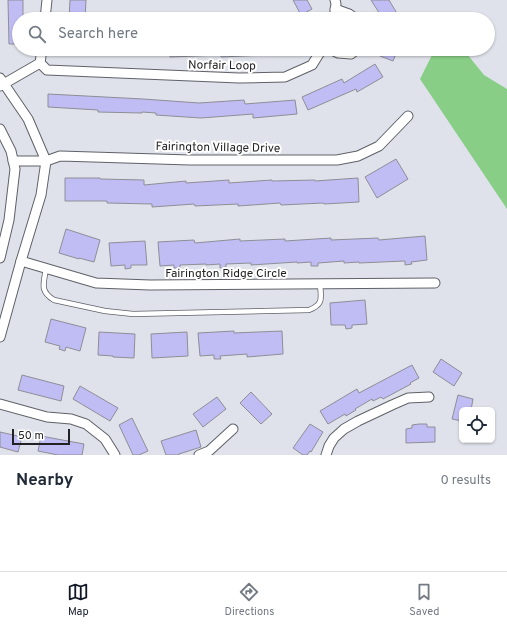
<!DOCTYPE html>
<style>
body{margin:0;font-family:Overpass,sans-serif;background:#f6f6f7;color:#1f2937}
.controls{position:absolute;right:12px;bottom:12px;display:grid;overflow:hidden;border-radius:6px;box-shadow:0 1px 3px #0004}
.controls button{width:36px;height:36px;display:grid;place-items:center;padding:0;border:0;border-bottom:1px solid #e0e1e3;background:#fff;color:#1f2937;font:20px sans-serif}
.scale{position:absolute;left:12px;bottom:10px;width:58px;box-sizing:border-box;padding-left:4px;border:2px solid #222225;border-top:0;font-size:11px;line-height:14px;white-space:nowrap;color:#222225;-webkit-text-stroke:3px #fff;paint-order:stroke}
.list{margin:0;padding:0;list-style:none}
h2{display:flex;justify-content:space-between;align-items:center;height:52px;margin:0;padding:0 16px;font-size:17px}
h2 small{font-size:13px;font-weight:400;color:#747a83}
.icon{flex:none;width:22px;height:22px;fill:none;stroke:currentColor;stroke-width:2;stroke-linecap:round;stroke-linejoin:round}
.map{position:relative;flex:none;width:507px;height:455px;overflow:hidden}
.search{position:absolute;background:#fff;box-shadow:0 1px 3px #0004;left:12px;right:12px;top:12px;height:44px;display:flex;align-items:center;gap:10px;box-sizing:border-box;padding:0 14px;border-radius:22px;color:#747a83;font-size:15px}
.sheet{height:116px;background:#fff}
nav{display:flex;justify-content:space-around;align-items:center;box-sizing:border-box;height:56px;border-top:1px solid #e0e1e3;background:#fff;font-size:11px;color:#747a83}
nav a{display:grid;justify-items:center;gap:2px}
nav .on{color:#111827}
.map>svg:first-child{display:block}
</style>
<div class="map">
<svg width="507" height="455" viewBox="0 0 507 455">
<rect width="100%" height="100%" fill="#e0e2eb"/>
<path fill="#89ce87" d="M 435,49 L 463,49 L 484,75 L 507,89 L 507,209 L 420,79 Z"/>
<g fill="#c0bdf5" stroke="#8e8e96">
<path d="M 8,0 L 23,0 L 23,19 L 19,19 L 19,44 L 9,44 Z"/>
<path d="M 70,0 L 86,0 L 85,19 L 69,19 Z"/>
<path d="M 293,0 L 307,0 L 312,9 L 301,15 Z"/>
<path d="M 371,0 L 389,0 L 398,15 L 392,19 L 383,19 Z"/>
<path d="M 147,49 L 264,49 L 265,55 L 221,57 L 221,55 L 170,57 L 170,55 L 147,54 Z"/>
<path d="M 382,49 L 398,49 L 393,61 L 380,56 Z"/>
<path d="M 375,64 L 383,77 L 357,92 L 356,89 L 308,110 L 302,97 L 342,79 L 344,83 Z"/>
<path d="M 48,94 L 143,99 L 199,103 L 244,100 L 245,104 L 295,100 L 297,114 L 253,118 L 253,114 L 201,118 L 156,115 L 156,113 L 142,112 L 142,113 L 98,112 L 98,110 L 48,107 Z"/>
<path d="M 396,159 L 408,179 L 377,198 L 365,177 Z"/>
<path d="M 65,178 L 100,178 L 100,179 L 144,180 L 144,185 L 186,181 L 186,183 L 229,180 L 229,183 L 272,180 L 272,181 L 315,180 L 315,181 L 358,178 L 359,202 L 324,204 L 323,203 L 281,205 L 280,203 L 238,206 L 238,204 L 195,206 L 194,204 L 152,207 L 152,204 L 107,203 L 107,201 L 65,201 Z"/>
<path d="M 66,229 L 100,240 L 94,262 L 79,258 L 79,259 L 59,253 Z"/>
<path d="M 425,236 L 427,260 L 411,262 L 412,264 L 405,265 L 405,261 L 359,263 L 359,262 L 344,263 L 344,261 L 318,263 L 318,266 L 311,266 L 311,262 L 297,263 L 297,262 L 251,265 L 251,263 L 226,264 L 226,267 L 220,268 L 220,264 L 206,265 L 206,264 L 180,265 L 180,268 L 174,268 L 174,265 L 160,266 L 158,242 L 194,240 L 195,243 L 240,239 L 240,241 L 285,239 L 285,241 L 331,238 L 331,240 L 378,238 L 379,240 Z"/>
<path d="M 145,241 L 147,265 L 131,265 L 131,268 L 125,269 L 125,265 L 111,266 L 109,243 Z"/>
<path d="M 365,300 L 367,324 L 352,325 L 352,328 L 346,329 L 345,325 L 331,325 L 330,303 Z"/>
<path d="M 51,319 L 86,328 L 80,351 L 66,347 L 65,351 L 59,349 L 60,346 L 45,342 Z"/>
<path d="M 234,331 L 234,333 L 282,331 L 283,354 L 247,357 L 247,354 L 220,356 L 221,359 L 214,359 L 214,355 L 200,356 L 198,333 Z"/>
<path d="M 99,332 L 135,334 L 134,358 L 113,357 L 113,356 L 98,355 Z"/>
<path d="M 187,332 L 188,356 L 152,358 L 151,334 Z"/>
<path d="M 441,359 L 462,373 L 454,386 L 433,372 Z"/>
<path d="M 412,365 L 419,378 L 410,383 L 411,384 L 383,399 L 381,397 L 373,401 L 372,399 L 355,409 L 356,410 L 346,416 L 345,414 L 328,424 L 320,411 L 357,389 L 359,393 Z"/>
<path d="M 22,375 L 64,386 L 61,401 L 18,390 Z"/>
<path d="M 80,386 L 118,408 L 110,421 L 73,399 Z"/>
<path d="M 251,392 L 272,414 L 261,424 L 240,403 Z"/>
<path d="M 458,395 L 473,399 L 471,410 L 462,410 L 462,421 L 452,419 Z"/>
<path d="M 217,397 L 226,409 L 203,427 L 193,414 Z"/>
<path d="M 132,418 L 148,451 L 139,455 L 133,455 L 119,425 Z"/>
<path d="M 310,424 L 323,432 L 311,452 L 310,451 L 307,455 L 303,455 L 293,448 Z"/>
<path d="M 419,424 L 427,424 L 427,427 L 435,427 L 435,442 L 406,443 L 406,429 L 412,428 L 412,425 Z"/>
<path d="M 196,430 L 201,447 L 179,454 L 179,455 L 166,455 L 161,441 Z"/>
<path d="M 0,432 L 22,437 L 18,452 L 0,447 Z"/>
<path d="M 41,436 L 84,444 L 82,455 L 58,455 L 38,451 Z"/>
</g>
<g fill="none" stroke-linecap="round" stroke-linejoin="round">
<defs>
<path id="service" d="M 46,268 C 44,283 39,291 54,300 L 105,311 L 133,314 L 309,310 C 324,304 321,298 320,284"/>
<g id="minor">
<path d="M 335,9 L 349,14 L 356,19"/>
<path d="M 45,19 L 47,0"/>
<path d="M 334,19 L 336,4 L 335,0"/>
<path d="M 42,49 L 40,63 L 47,70 L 239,78 L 285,77 L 312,65 L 322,49"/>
<path d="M 330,49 L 338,53 L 351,54 L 357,49"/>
<path d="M 0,78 L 28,119 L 46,161 L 41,195 L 21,261 L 0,337"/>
<path d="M 0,86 L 40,63"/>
<path d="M 0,129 L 11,151 L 15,169 L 9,220 L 0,258"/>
<path d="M 13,161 L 46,161 L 60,156 L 190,160 L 337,160 L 358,156 L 379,146 L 408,116"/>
<path d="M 21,261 L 96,283 L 150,285 L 435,283"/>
<path d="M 0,404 L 47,417 L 71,419 L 86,424 L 105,439 L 115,455"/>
<path d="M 199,455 L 209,451 L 233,429"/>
<path d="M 326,455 L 329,446 L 334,438 L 344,429 L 358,421 L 392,405 L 408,398 L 429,397"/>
</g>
</defs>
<use href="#service" stroke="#5f6168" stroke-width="6"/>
<use href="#minor" stroke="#5f6168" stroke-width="11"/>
<use href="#service" stroke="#fff" stroke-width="4.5"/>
<use href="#minor" stroke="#fff" stroke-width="9"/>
</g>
<g text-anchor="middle" stroke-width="4" stroke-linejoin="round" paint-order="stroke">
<g font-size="12" fill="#222225" stroke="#fff">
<text transform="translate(222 65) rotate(1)" y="4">Norfair Loop</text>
<text transform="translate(218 147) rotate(1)" y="4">Fairington Village Drive</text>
<text x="226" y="277">Fairington Ridge Circle</text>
</g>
</g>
</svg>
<div class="controls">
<button><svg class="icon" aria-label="locate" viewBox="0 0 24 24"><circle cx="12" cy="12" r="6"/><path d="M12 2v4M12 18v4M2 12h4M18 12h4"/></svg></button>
</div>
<div class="scale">50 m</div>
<div class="search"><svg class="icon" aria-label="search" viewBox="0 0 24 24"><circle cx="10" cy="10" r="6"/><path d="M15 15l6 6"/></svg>Search here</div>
</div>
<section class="sheet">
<h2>Nearby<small>0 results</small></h2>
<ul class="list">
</ul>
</section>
<nav>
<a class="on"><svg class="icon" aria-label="map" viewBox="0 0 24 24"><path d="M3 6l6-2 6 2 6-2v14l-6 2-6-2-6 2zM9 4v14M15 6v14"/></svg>Map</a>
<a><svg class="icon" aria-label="directions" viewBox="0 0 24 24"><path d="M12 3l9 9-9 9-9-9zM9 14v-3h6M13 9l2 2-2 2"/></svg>Directions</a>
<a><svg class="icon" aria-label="saved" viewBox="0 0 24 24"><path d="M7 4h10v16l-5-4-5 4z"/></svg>Saved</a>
</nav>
